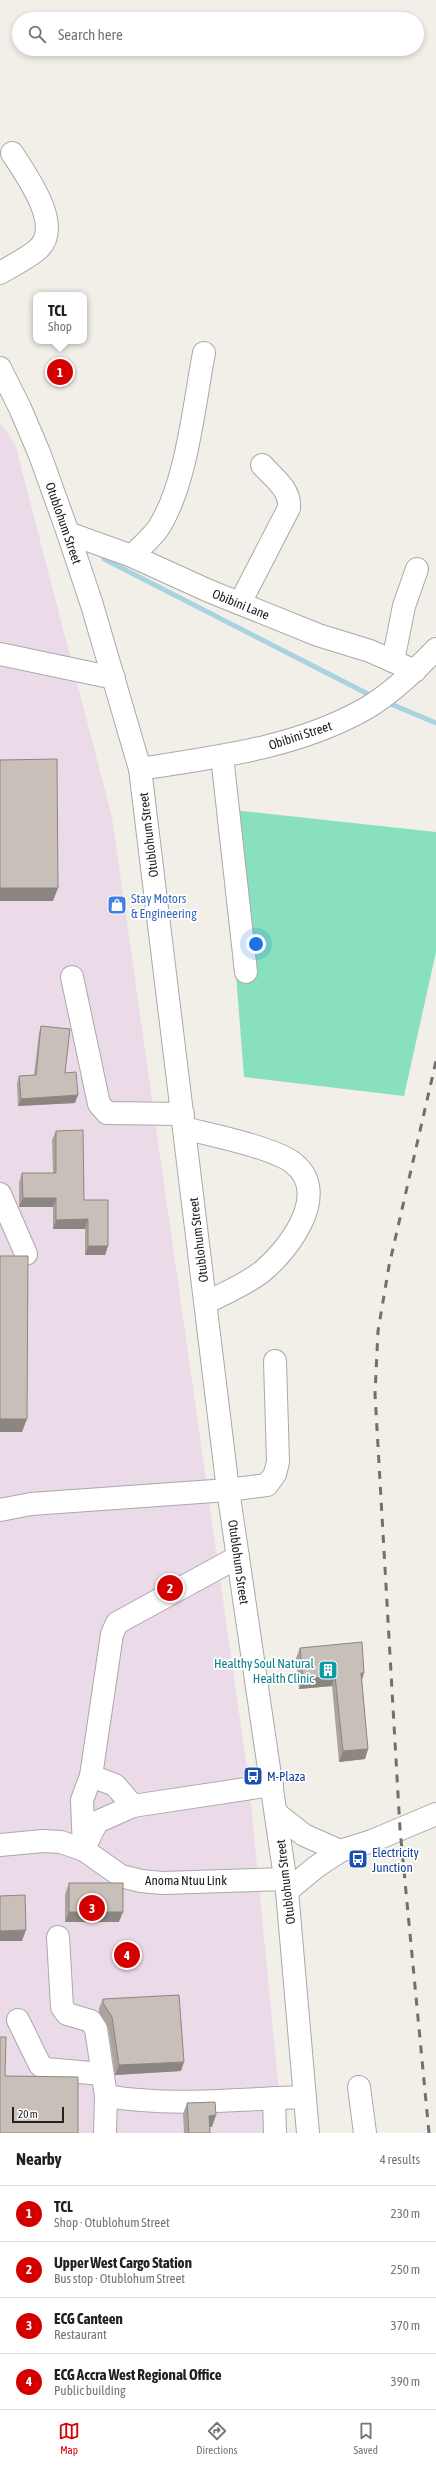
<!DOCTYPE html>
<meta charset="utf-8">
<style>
body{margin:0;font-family:"Asap Condensed",sans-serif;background:#f2f2f2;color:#202124}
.scale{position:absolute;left:12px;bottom:10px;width:52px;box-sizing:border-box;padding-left:4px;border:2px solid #222;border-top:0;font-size:11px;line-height:14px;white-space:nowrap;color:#222;-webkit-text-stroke:3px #fff;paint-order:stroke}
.you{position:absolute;left:256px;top:944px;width:14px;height:14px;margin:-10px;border:3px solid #fff;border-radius:50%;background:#1a73e8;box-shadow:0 0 0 6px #1a73e833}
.badge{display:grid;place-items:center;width:26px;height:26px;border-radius:50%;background:#d40000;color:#fff;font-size:13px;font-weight:700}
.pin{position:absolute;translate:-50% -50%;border:2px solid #fff;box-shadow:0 1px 4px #0006}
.popup{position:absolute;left:33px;top:292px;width:54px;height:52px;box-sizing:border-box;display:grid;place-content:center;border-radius:8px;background:#fff;filter:drop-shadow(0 1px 3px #0005);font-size:13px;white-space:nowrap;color:#757577}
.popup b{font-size:15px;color:#202124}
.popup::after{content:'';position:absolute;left:50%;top:100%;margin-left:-8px;border:8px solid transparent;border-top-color:#fff}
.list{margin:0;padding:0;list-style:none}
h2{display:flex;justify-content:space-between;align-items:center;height:52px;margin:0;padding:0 16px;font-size:17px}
h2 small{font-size:13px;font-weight:400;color:#757577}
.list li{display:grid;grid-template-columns:26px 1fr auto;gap:12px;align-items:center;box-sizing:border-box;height:56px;padding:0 16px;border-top:1px solid #e0e0e0}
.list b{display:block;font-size:15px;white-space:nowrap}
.list p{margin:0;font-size:13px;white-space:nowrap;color:#757577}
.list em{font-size:13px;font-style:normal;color:#757577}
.icon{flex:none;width:22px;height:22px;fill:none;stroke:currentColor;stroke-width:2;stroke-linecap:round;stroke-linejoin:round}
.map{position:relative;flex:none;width:436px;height:2133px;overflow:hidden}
.search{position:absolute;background:#fff;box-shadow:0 2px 6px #0003;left:12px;right:12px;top:12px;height:44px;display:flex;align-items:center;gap:10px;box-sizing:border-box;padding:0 14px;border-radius:22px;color:#757577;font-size:15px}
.sheet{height:276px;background:#fff}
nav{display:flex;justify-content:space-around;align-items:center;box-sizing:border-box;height:56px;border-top:1px solid #e0e0e0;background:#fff;font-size:11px;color:#757577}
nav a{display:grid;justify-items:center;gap:2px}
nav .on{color:#d40000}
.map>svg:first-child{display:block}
</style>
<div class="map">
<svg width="436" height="2133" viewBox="0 0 436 2133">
<rect width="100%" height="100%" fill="#f2efe9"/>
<path fill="#ebdbe8" d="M 0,422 L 15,444 L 112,817 L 249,1783 L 283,2133 L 0,2133 Z"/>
<path fill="#88e0be" d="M 223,809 L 436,832 L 436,952 L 404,1096 L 244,1077 Z"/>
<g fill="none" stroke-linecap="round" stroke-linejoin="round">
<g stroke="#aad3df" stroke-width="5">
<path d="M 104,559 L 368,694"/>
<path d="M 386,702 L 436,723"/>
</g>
<defs>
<g id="minor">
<path d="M 0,273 C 12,266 26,259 37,250 C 65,227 26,175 12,153"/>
<path d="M 0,368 L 20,408 L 40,455 L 68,533 L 92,605 L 140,769 L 228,1490 L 287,1891 L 308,2133"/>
<path d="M 68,533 L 132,556 L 209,591 L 318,635 L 370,651 L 415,671"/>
<path d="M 132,556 C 141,546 153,537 159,527 C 187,483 194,404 204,353"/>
<path d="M 240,603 L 289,508 C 291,490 274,478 262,465"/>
<path d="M 0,654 L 114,678"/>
<path d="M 393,661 L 404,606 L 417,569"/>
<path d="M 222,756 L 246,972"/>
<path d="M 140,769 C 216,757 296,748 365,709 C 391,694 415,671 436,649"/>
<path d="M 72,977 L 99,1104 L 107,1113 L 183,1114"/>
<path d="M 184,1128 C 211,1135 271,1147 292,1162 C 332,1191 291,1247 264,1270 C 248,1284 224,1293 206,1303"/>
<path d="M 0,1194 L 26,1254"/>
<path d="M 0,1510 L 31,1504 L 228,1490 L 267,1485 L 275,1474 L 278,1462 L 275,1361"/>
<path d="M 238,1557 L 117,1623 L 112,1634 L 91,1776 L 115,1785 L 133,1806 L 272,1785"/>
<path d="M 277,1814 L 304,1835 L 340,1851"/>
<path d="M 0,1845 L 43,1841 L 61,1842 L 84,1850 L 121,1876 L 141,1881 L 162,1883 L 286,1879"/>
<path d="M 84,1848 L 97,1822 L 133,1806"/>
<path d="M 84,1850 L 82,1800 L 91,1776"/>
<path d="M 287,1891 L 316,1867 L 340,1851 L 372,1841 L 436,1814"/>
<path d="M 58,1937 L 62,2007 L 67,2014 L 91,2021 L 96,2029 L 106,2096 C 171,2107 239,2099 304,2097"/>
<path d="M 18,2020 L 40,2065 L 46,2069 L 102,2074"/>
<path d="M 359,2087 L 365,2133"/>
<path d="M 274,2098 L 275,2133"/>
<path d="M 105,2133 L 106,2096"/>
</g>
</defs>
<use href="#minor" stroke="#a9a9a9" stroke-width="24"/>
<use href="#minor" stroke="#fff" stroke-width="22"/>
<path stroke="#707070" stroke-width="3" stroke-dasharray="8 8" stroke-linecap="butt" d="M 429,2133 L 400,1829 L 375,1394 L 378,1331 L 389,1266 L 436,1061"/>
</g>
<g fill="#aba49e">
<path d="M 41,1026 L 65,1073 L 75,1103 L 18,1106 L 17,1084 L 19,1076 L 34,1075 L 39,1033 Z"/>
<path d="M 56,1131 L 84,1200 L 108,1246 L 105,1255 L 85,1255 L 85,1229 L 53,1229 L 53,1207 L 19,1207 L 19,1182 L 22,1173 L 53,1173 L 52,1140 Z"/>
<path d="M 300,1648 L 362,1681 L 368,1749 L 365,1759 L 339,1762 L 332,1686 L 299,1689 L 296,1658 Z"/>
<path d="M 69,1883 L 119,1922 L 65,1922 L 65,1894 Z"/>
<path d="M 103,1999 L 181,2071 L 115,2075 L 108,2027 L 99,2013 L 99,2008 Z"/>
<path d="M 187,2103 L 212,2127 L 210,2127 L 210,2133 L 184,2133 L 183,2114 Z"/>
</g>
<g fill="#8b8681">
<path d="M 0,888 L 58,888 L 53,901 L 0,901 Z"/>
<path d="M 78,1095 L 75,1103 L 18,1106 L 21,1099 Z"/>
<path d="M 23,1198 L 56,1198 L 53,1207 L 19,1207 Z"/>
<path d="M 88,1219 L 85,1229 L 53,1229 L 56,1220 Z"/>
<path d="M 88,1246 L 108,1246 L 105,1255 L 85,1255 Z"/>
<path d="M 0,1419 L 27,1419 L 22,1432 L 0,1432 Z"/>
<path d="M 361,1673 L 364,1673 L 361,1683 Z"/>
<path d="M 335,1676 L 332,1686 L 299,1689 L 303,1679 Z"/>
<path d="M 368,1749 L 365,1759 L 339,1762 L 343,1751 Z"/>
<path d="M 69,1912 L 123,1912 L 119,1922 L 65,1922 Z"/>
<path d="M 26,1930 L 22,1941 L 0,1941 L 0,1931 Z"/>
<path d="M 184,2062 L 181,2071 L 115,2075 L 119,2065 Z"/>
<path d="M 216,2115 L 212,2127 L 204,2127 L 209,2116 Z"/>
</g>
<g fill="#c7bfb8" stroke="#8b8681">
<path d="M 57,759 L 58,888 L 0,888 L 0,760 Z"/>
<path d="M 41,1026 L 70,1029 L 65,1073 L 76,1072 L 78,1095 L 21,1099 L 19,1076 L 36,1075 Z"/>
<path d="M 83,1130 L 84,1200 L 108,1200 L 108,1246 L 88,1246 L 88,1219 L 56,1220 L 56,1198 L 23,1198 L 22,1173 L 56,1173 L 56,1131 Z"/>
<path d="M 0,1256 L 28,1256 L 27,1419 L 0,1419 Z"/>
<path d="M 362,1642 L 364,1673 L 361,1673 L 368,1749 L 343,1751 L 335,1676 L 303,1679 L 300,1648 Z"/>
<rect x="69" y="1883" width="54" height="29"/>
<path d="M 25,1895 L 26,1930 L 0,1931 L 0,1896 Z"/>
<path d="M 179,1995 L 184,2062 L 119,2065 L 112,2017 L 103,2003 L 103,1999 Z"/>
<path d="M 0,2037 L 6,2037 L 5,2076 L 78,2077 L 78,2133 L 0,2133 Z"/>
<path d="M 215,2102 L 216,2115 L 209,2116 L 210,2133 L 189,2133 L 187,2103 Z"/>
</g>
<defs>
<symbol id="shop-square" viewBox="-11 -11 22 22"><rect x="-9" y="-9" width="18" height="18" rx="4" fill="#3f7fe0" stroke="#fff"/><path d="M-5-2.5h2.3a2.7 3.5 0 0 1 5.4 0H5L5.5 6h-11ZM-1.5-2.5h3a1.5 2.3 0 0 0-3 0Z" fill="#fff"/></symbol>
<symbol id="building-square" viewBox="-11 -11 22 22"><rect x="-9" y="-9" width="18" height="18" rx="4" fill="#0f9aa8" stroke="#fff"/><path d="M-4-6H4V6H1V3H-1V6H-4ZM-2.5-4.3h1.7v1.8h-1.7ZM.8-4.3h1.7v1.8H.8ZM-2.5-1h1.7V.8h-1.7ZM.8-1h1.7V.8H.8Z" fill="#fff"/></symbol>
<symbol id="bus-square" viewBox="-11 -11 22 22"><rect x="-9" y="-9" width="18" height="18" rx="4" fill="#1a4fb4" stroke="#fff"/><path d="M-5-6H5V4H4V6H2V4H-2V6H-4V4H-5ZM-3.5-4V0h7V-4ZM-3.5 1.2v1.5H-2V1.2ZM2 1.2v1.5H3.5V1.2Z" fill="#fff"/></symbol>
</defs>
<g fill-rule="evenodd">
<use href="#shop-square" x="106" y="894" width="22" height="22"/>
<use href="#building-square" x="317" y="1659" width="22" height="22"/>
<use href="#bus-square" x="242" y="1765" width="22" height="22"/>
<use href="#bus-square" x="347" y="1848" width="22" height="22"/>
</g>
<g text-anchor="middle" stroke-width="3.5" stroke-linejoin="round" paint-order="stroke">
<g font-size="13" fill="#222" stroke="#fff">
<text transform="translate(64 523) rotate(71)" y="5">Otublohum Street</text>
<text transform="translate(241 604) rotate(22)" y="5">Obibini Lane</text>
<text transform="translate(300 735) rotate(-18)" y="5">Obibini Street</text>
<text transform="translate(148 835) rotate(-97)" y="5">Otublohum Street</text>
<text transform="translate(198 1240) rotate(-97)" y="5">Otublohum Street</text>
<text transform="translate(239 1562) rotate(82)" y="5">Otublohum Street</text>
<text x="186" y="1885">Anoma Ntuu Link</text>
<text transform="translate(285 1882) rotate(-97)" y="5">Otublohum Street</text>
</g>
<g font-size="13" fill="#366cbe" stroke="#fff" text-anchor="start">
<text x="131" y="903">Stay Motors<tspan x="131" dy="15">&amp; Engineering</tspan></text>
</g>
<g font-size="13" fill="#0d838f" stroke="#fff" text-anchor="end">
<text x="314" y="1668">Healthy Soul Natural<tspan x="314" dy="15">Health Clinic</tspan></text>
</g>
<g font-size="13" fill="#164399" stroke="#fff" text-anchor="start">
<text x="267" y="1781">M-Plaza</text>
<text x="372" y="1857">Electricity<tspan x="372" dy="15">Junction</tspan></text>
</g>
</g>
</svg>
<div class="scale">20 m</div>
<div class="you"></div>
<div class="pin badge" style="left:60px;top:372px">1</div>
<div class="popup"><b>TCL</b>Shop</div>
<div class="pin badge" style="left:170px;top:1588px">2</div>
<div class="pin badge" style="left:92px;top:1908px">3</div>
<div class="pin badge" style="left:127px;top:1955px">4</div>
<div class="search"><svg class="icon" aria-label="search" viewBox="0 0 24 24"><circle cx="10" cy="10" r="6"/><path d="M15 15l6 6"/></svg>Search here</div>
</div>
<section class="sheet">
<h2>Nearby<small>4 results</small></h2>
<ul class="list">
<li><span class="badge">1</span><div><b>TCL</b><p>Shop · Otublohum Street</p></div><em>230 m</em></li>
<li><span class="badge">2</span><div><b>Upper West Cargo Station</b><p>Bus stop · Otublohum Street</p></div><em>250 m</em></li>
<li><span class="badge">3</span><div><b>ECG Canteen</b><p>Restaurant</p></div><em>370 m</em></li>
<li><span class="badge">4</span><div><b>ECG Accra West Regional Office</b><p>Public building</p></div><em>390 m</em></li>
</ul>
</section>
<nav>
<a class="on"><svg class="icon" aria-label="map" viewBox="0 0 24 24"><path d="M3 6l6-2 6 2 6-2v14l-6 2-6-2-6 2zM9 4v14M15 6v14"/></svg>Map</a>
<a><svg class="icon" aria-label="directions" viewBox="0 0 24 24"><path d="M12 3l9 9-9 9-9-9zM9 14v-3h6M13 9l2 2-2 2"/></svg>Directions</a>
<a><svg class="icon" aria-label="saved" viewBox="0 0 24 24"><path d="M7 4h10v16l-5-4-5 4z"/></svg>Saved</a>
</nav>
